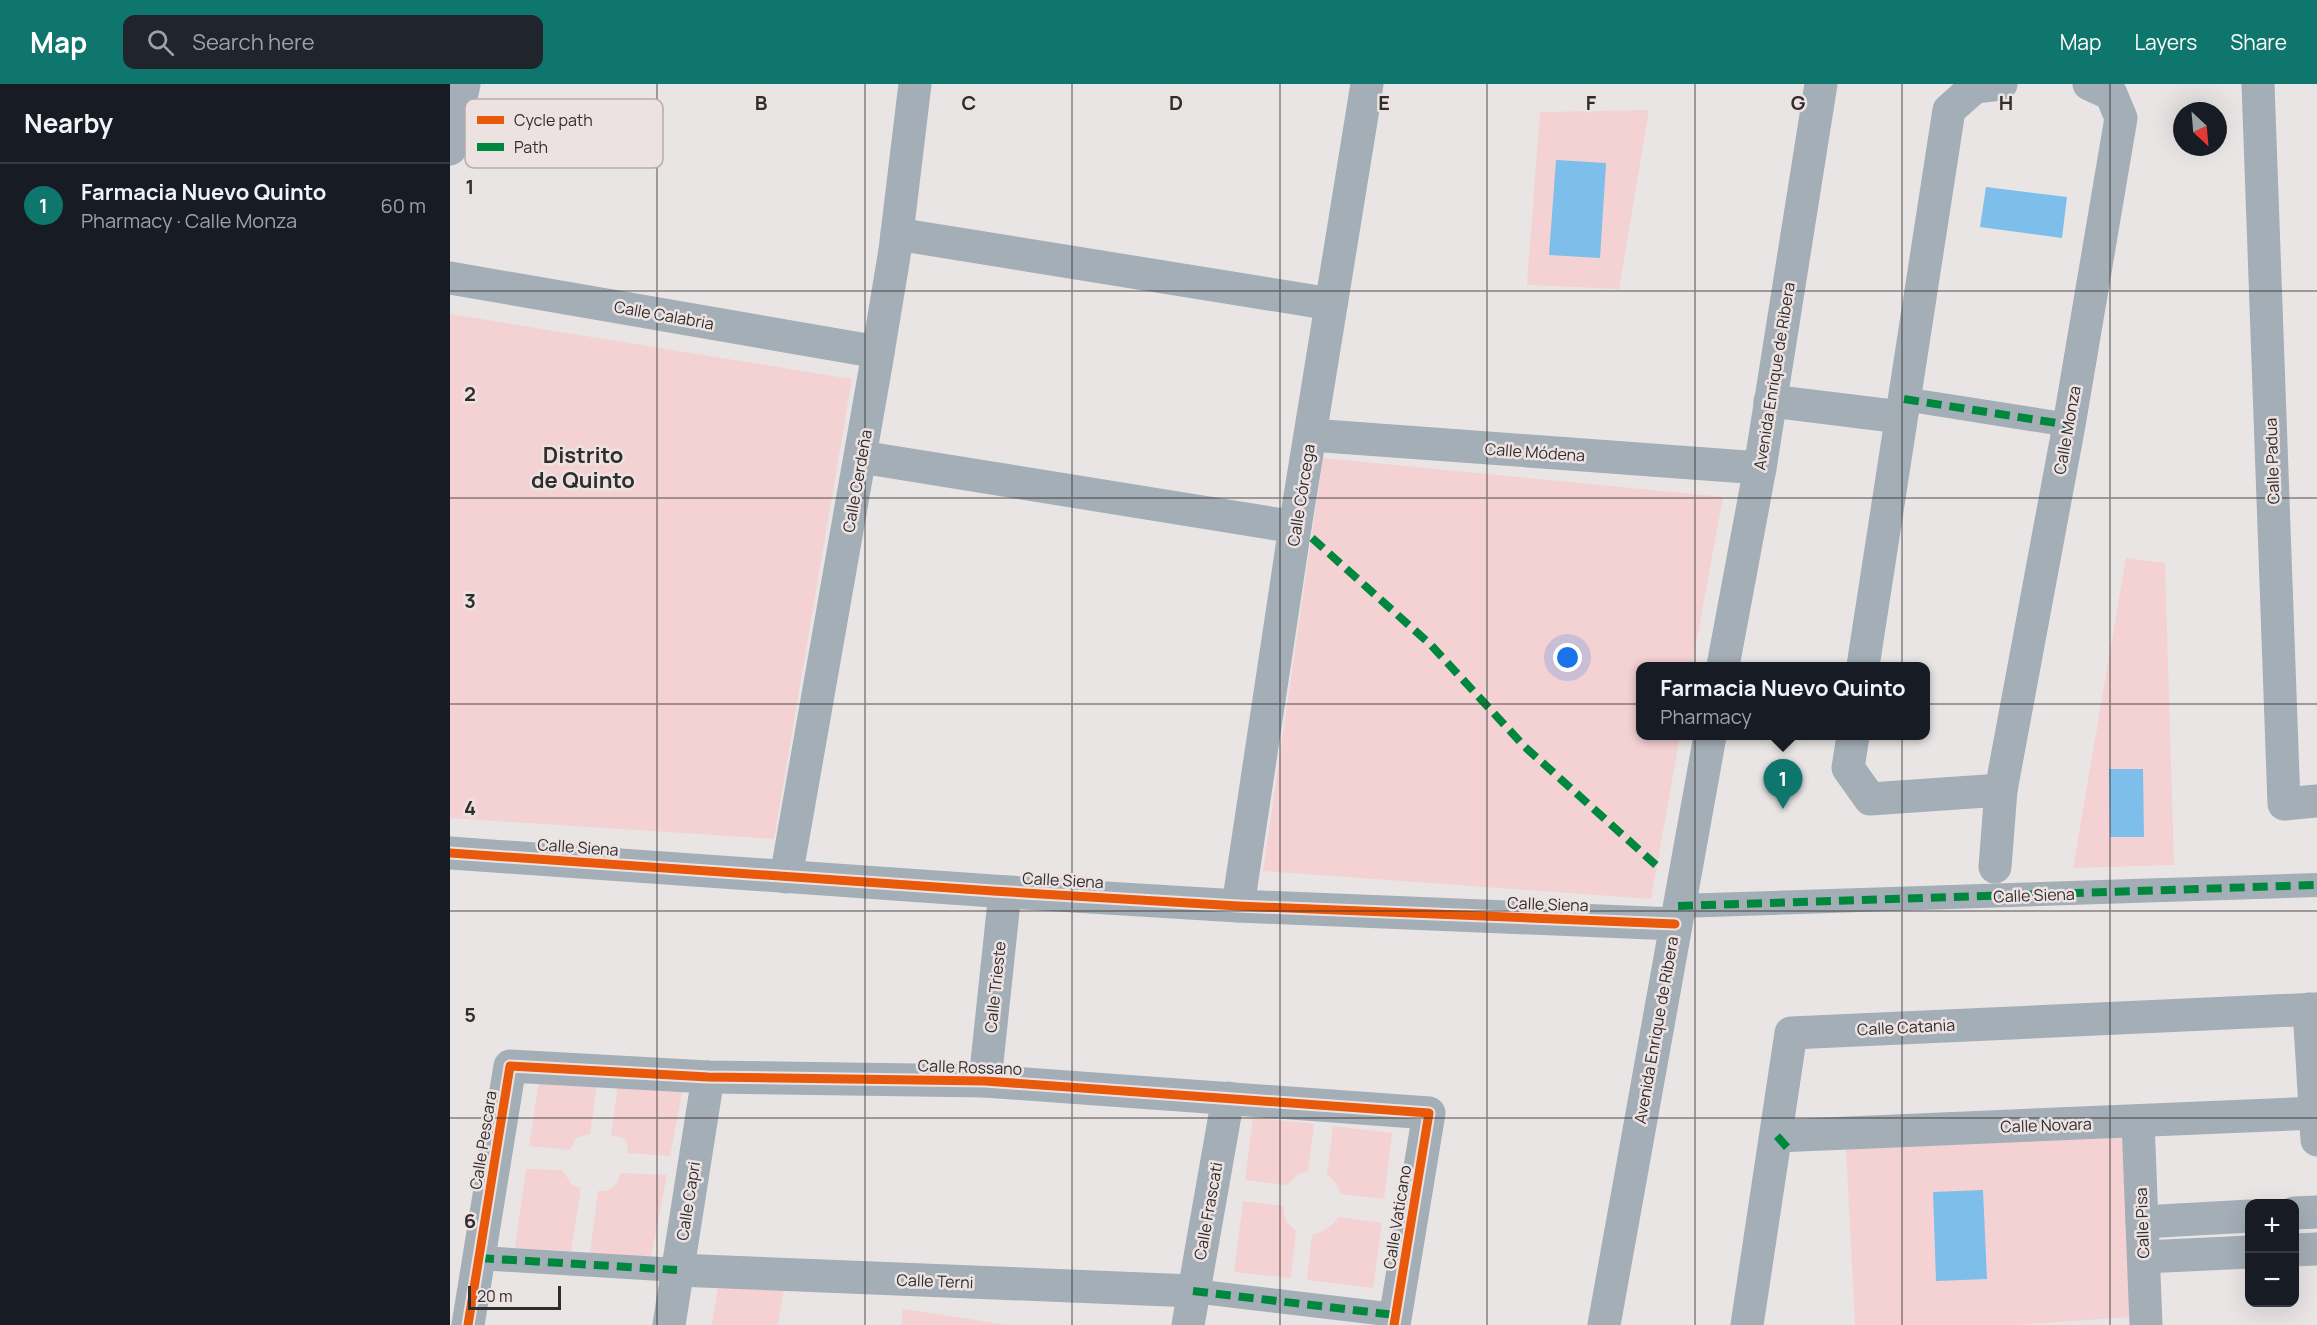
<!DOCTYPE html>
<meta charset="utf-8">
<style>
body{margin:0;font-family:Manrope,sans-serif;background:#20242c;color:#f1f3f6}
.controls{position:absolute;right:18px;bottom:18px;display:grid;overflow:hidden;border-radius:12px;box-shadow:0 6px 24px #0002}
.controls button{width:54px;height:54px;display:grid;place-items:center;padding:0;border:0;border-bottom:2px solid #363941;background:#171b24;color:#f1f3f6;font:30px sans-serif}
.compass{position:absolute;left:1723px;top:18px;width:54px;height:54px;border-radius:50%;background:#171b24;box-shadow:0 6px 24px #0002;rotate:154deg}
.scale{position:absolute;left:18px;bottom:15px;width:93px;box-sizing:border-box;padding-left:6px;border:3px solid #312d2d;border-top:0;font-size:16px;line-height:21px;white-space:nowrap;color:#312d2d;-webkit-text-stroke:4px #ede2e2;paint-order:stroke}
.you{position:absolute;left:1118px;top:574px;width:21px;height:21px;margin:-15px;border:4px solid #fff;border-radius:50%;background:#1a73e8;box-shadow:0 0 0 9px #1a73e833}
.badge{display:grid;place-items:center;width:39px;height:39px;border-radius:50%;background:#0f766e;color:#fff;font-size:20px;font-weight:700}
.pin{position:absolute;translate:-50% -50px;filter:drop-shadow(0 2px 3px #0008)}
.pin::after{content:'';position:absolute;top:32px;width:21px;height:18px;background:inherit;clip-path:polygon(0 0,100% 0,50% 100%)}
.popup{position:absolute;left:1186px;top:578px;width:294px;height:78px;box-sizing:border-box;display:grid;place-content:center;border-radius:12px;background:#171b24;filter:drop-shadow(0 2px 4px #0005);font-size:20px;white-space:nowrap;color:#9ea1a6}
.popup b{font-size:22px;color:#f1f3f6}
.popup::after{content:'';position:absolute;left:50%;top:100%;margin-left:-12px;border:12px solid transparent;border-top-color:#171b24}
.list{margin:0;padding:0;list-style:none}
h2{display:flex;justify-content:space-between;align-items:center;height:78px;margin:0;padding:0 24px;font-size:26px}
h2 small{font-size:20px;font-weight:400;color:#9ea1a6}
.list li{display:grid;grid-template-columns:39px 1fr auto;gap:18px;align-items:center;box-sizing:border-box;height:84px;padding:0 24px;border-top:2px solid #363941}
.list b{display:block;font-size:22px;white-space:nowrap}
.list p{margin:0;font-size:20px;white-space:nowrap;color:#9ea1a6}
.list em{font-size:20px;font-style:normal;color:#9ea1a6}
.icon{flex:none;width:33px;height:33px;fill:none;stroke:currentColor;stroke-width:2;stroke-linecap:round;stroke-linejoin:round}
.map{position:relative;flex:none;width:1867px;height:1241px;overflow:hidden}
header{display:flex;align-items:center;gap:36px;box-sizing:border-box;height:84px;padding:0 30px;background:#0f766e;color:#fff}
header strong{font-size:28px}
nav{display:flex;gap:33px;margin-inline-start:auto;font-size:21px}
.search{width:420px;height:54px;background:#20242c;display:flex;align-items:center;gap:15px;box-sizing:border-box;padding:0 21px;border-radius:12px;color:#9ea1a6;font-size:22px}
main{display:flex}
aside{flex:1;background:#171b24}
.map>svg:first-child{display:block}
</style>
<header>
<strong>Map</strong>
<div class="search"><svg class="icon" aria-label="search" viewBox="0 0 24 24"><circle cx="10" cy="10" r="6"/><path d="M15 15l6 6"/></svg>Search here</div>
<nav><a>Map</a><a>Layers</a><a>Share</a></nav>
</header>
<main>
<aside>
<h2>Nearby<small></small></h2>
<ul class="list">
<li><span class="badge">1</span><div><b>Farmacia Nuevo Quinto</b><p>Pharmacy · Calle Monza</p></div><em>60 m</em></li>
</ul>
</aside>
<div class="map">
<svg width="1867" height="1241" viewBox="0 0 1867 1241">
<rect width="100%" height="100%" fill="#eae5e5"/>
<g fill="#f4d1d2">
<path d="M 1199,26 L 1169,205 L 1077,201 L 1090,28 Z"/>
<path d="M 0,230 L 402,295 L 324,755 L 0,734 Z"/>
<path d="M 873,374 L 1273,413 L 1242,582 L 1190,582 L 1190,652 L 1230,652 L 1201,815 L 813,787 Z"/>
<path d="M 1676,474 L 1715,479 L 1724,781 L 1623,784 Z"/>
<path d="M 89,998 L 147,1001 L 140,1050 L 126,1054 L 120,1066 L 79,1062 Z"/>
<path d="M 168,1001 L 233,1004 L 220,1072 L 177,1069 L 178,1060 L 173,1054 L 161,1052 Z"/>
<path d="M 803,1033 L 864,1040 L 858,1087 L 849,1090 L 837,1101 L 795,1096 Z"/>
<path d="M 883,1042 L 942,1049 L 934,1115 L 891,1110 L 884,1096 L 877,1091 Z"/>
<path d="M 1674,1050 L 1682,1233 L 1564,1241 L 1405,1241 L 1396,1065 Z"/>
<path d="M 76,1085 L 112,1086 L 123,1102 L 131,1104 L 121,1167 L 65,1164 Z"/>
<path d="M 170,1089 L 217,1091 L 201,1173 L 140,1169 L 148,1107 C 162,1108 167,1102 170,1089 Z"/>
<path d="M 793,1117 L 834,1122 C 833,1134 837,1139 846,1147 L 841,1194 L 784,1188 Z"/>
<path d="M 889,1133 L 932,1139 L 923,1204 L 857,1196 L 862,1151 C 874,1148 881,1143 889,1133 Z"/>
<path d="M 269,1196 L 334,1205 L 328,1241 L 262,1241 Z"/>
<path d="M 453,1225 L 559,1241 L 451,1241 Z"/>
</g>
<g fill="#7ebeeb">
<path d="M 1106,76 L 1156,79 L 1150,174 L 1099,171 Z"/>
<path d="M 1536,103 L 1617,113 L 1612,154 L 1530,143 Z"/>
<path d="M 1659,685 L 1693,685 L 1694,753 L 1660,753 Z"/>
<path d="M 1533,1106 L 1537,1195 L 1486,1197 L 1483,1108 Z"/>
</g>
<g fill="none" stroke-linecap="round" stroke-linejoin="round">
<g stroke="#a4aeb6" stroke-width="24">
<path d="M 1454,315 L 1619,341"/>
<path d="M 1228,822 L 1867,801"/>
<path d="M 29,1174 L 227,1186"/>
<path d="M 743,1207 L 945,1231"/>
</g>
<g stroke="#a4aeb6" stroke-width="33">
<path d="M 1808,0 L 1834,720 L 1867,717"/>
<path d="M 0,65 L 14,0"/>
<path d="M 447,150 L 881,220"/>
<path d="M 0,194 L 428,268"/>
<path d="M 1320,317 L 1451,333"/>
<path d="M 861,351 L 1310,384"/>
<path d="M 411,373 L 845,443"/>
<path d="M 1273,582 L 1310,384 L 1371,0"/>
<path d="M 1413,582 L 1499,26 L 1525,3 L 1551,0"/>
<path d="M 1403,652 L 1398,684 L 1420,715 L 1551,706"/>
<path d="M 0,769 L 543,807 L 788,822 L 1225,840"/>
<path d="M 1545,783 L 1551,706 L 1619,341 L 1671,34 L 1661,10 L 1639,0"/>
<path d="M 336,793 L 426,281 L 445,166 L 465,0"/>
<path d="M 788,822 L 845,443 L 917,0"/>
<path d="M 1859,925 L 1867,1056"/>
<path d="M 535,997 L 555,808"/>
<path d="M 1688,1037 L 1696,1241"/>
<path d="M 1327,1052 L 1865,1029"/>
<path d="M 1844,1129 L 1867,1128"/>
<path d="M 1692,1138 L 1800,1132"/>
<path d="M 1844,1166 L 1867,1165"/>
<path d="M 1694,1173 L 1800,1168"/>
<path d="M 227,1186 L 743,1207"/>
<path d="M 18,1241 L 60,982 L 258,993 L 535,997 L 979,1029 L 944,1241"/>
<path d="M 219,1241 L 258,993"/>
<path d="M 738,1241 L 778,1014"/>
<path d="M 1154,1241 L 1260,652"/>
<path d="M 1297,1241 L 1341,949 L 1867,925"/>
</g>
<g stroke="#00873e" stroke-width="8" stroke-dasharray="15 8" stroke-linecap="butt">
<path d="M 1454,315 L 1619,341"/>
<path d="M 862,454 L 981,561 L 1074,662 L 1207,782"/>
<path d="M 1228,822 L 1867,801"/>
<path d="M 1327,1052 L 1342,1069"/>
<path d="M 29,1174 L 227,1186"/>
<path d="M 743,1207 L 945,1231"/>
</g>
<defs>
<g id="cycleway">
<path d="M 0,769 L 543,807 L 788,822 L 1225,840"/>
<path d="M 18,1241 L 60,982 L 258,993 L 535,997 L 979,1029 L 944,1241"/>
</g>
</defs>
<use href="#cycleway" stroke="#ede2e2" stroke-width="13"/>
<use href="#cycleway" stroke="#e8590c" stroke-width="9"/>
</g>
<path fill="none" stroke="#312d2d" stroke-width="1.5" stroke-opacity="0.55" d="M 207,0 L 207,1241M 415,0 L 415,1241M 622,0 L 622,1241M 830,0 L 830,1241M 1037,0 L 1037,1241M 1245,0 L 1245,1241M 1452,0 L 1452,1241M 1660,0 L 1660,1241M 0,207 L 1867,207M 0,414 L 1867,414M 0,620 L 1867,620M 0,827 L 1867,827M 0,1034 L 1867,1034"/>
<g text-anchor="middle" stroke-width="5" stroke-linejoin="round" paint-order="stroke">
<g font-size="16" fill="#312d2d" stroke="#ede2e2">
<text transform="translate(214 231) rotate(10)" y="6">Calle Calabria</text>
<text transform="translate(1324 292) rotate(-81)" y="6">Avenida Enrique de Ribera</text>
<text transform="translate(1617 346) rotate(-80)" y="6">Calle Monza</text>
<text transform="translate(1085 368) rotate(4)" y="6">Calle Módena</text>
<text transform="translate(1822 377) rotate(-92)" y="6">Calle Padua</text>
<text transform="translate(407 397) rotate(-80)" y="6">Calle Cerdeña</text>
<text transform="translate(851 411) rotate(-81)" y="6">Calle Córcega</text>
<text transform="translate(128 763) rotate(4)" y="6">Calle Siena</text>
<text transform="translate(613 796) rotate(3)" y="6">Calle Siena</text>
<text transform="translate(1584 811) rotate(-2)" y="6">Calle Siena</text>
<text transform="translate(1098 820) rotate(2)" y="6">Calle Siena</text>
<text transform="translate(545 903) rotate(-84)" y="6">Calle Trieste</text>
<text transform="translate(1456 943) rotate(-3)" y="6">Calle Catania</text>
<text transform="translate(1206 946) rotate(-80)" y="6">Avenida Enrique de Ribera</text>
<text transform="translate(520 983) rotate(2)" y="6">Calle Rossano</text>
<text transform="translate(1596 1041) rotate(-2)" y="6">Calle Novara</text>
<text transform="translate(33 1056) rotate(-81)" y="6">Calle Pescara</text>
<text transform="translate(238 1117) rotate(-81)" y="6">Calle Capri</text>
<text transform="translate(758 1127) rotate(-80)" y="6">Calle Frascati</text>
<text transform="translate(947 1133) rotate(-81)" y="6">Calle Vaticano</text>
<text transform="translate(1692 1139) rotate(-92)" y="6">Calle Pisa</text>
<text transform="translate(485 1197) rotate(2)" y="6">Calle Terni</text>
</g>
<g font-size="22" font-weight="bold" fill="#312d2d" stroke="#ede2e2">
<text x="133" y="379">Distrito<tspan x="133" dy="25">de Quinto</tspan></text>
</g>
</g>
<rect x="15" y="15" width="198" height="69" rx="9" fill="#ede2e2" stroke="#b5acac" stroke-width="1.5"/>
<rect x="27" y="32" width="27" height="8" fill="#e8590c"/>
<rect x="27" y="59" width="27" height="8" fill="#00873e"/>
<g font-size="16" fill="#312d2d">
<text x="64" y="42">Cycle path</text>
<text x="64" y="69">Path</text>
</g>
<g font-size="20" text-anchor="middle" font-weight="bold" fill="#312d2d" stroke="#ede2e2" stroke-width="5" stroke-linejoin="round" paint-order="stroke">
<text x="311" y="26">B</text>
<text x="519" y="26">C</text>
<text x="726" y="26">D</text>
<text x="934" y="26">E</text>
<text x="1141" y="26">F</text>
<text x="1348" y="26">G</text>
<text x="1556" y="26">H</text>
<text x="20" y="110">1</text>
<text x="20" y="317">2</text>
<text x="20" y="524">3</text>
<text x="20" y="731">4</text>
<text x="20" y="938">5</text>
<text x="20" y="1144">6</text>
</g>
</svg>
<div class="controls">
<button>+</button>
<button>−</button>
</div>
<svg class="compass" viewBox="-18 -18 36 36"><path d="M0-13l5 13h-10z" fill="#e53935"/><path d="M0 13l5-13h-10z" fill="#9ea1a6"/></svg>
<div class="scale">20 m</div>
<div class="you"></div>
<div class="pin badge" style="left:1333px;top:725px">1</div>
<div class="popup"><b>Farmacia Nuevo Quinto</b>Pharmacy</div>
</div>
</main>
